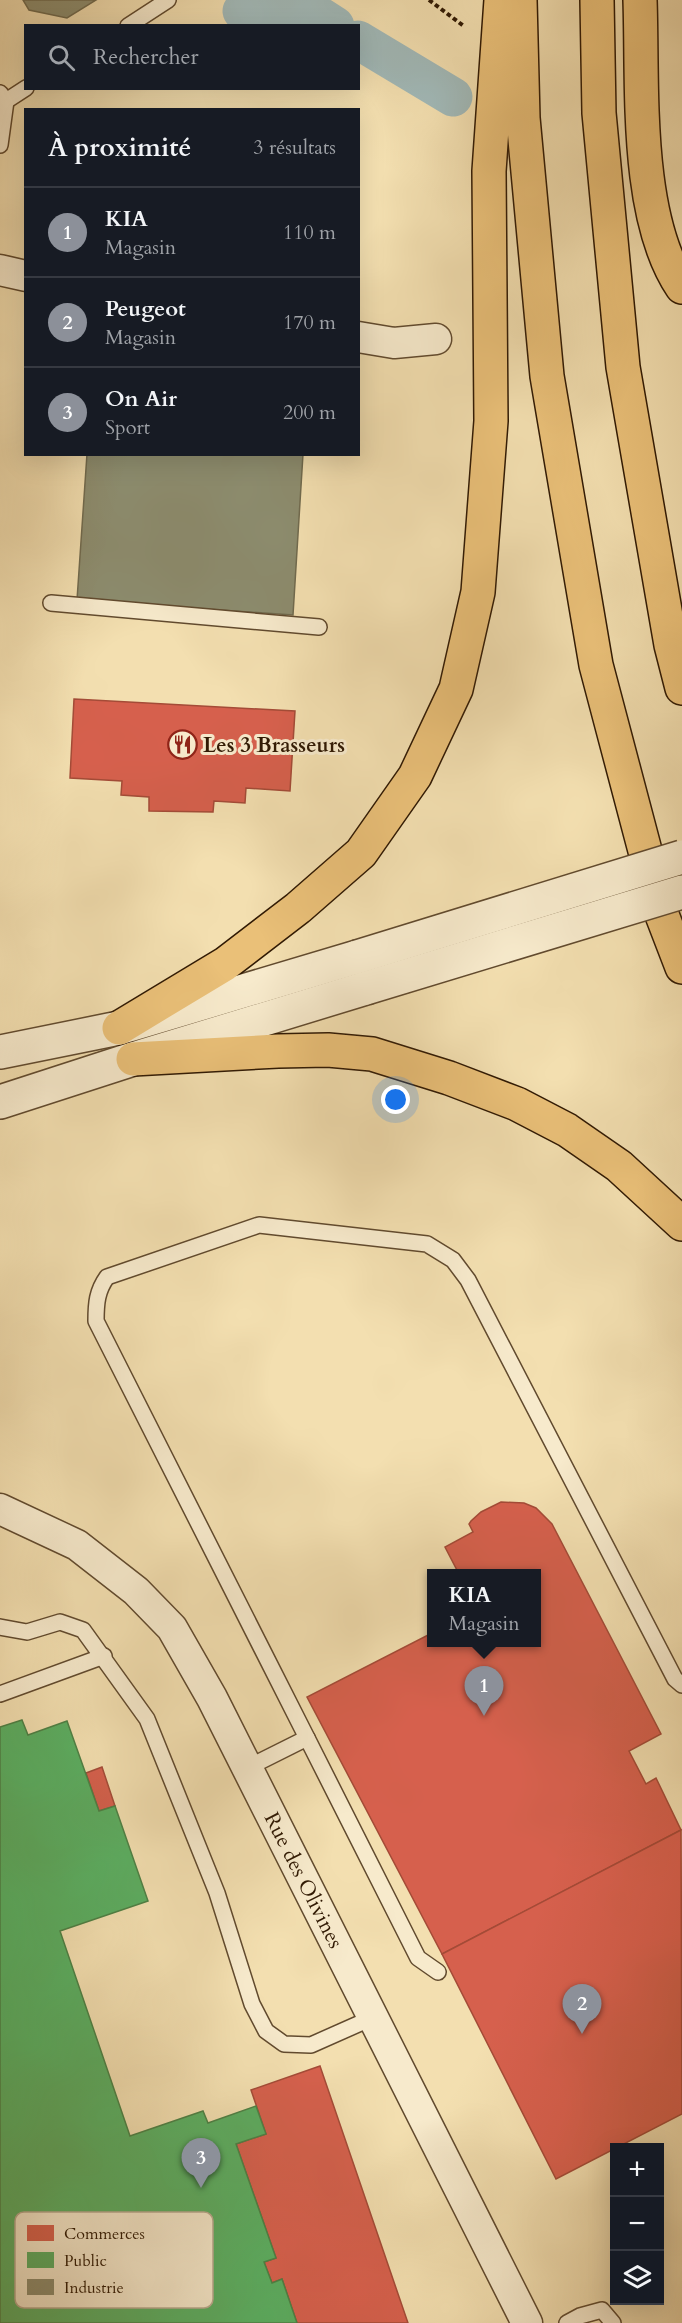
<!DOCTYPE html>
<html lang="fr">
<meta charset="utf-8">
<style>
body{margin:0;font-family:Cardo,serif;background:#20242c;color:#f1f3f6}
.controls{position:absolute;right:18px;bottom:18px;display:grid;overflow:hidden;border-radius:0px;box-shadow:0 6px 24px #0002}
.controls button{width:54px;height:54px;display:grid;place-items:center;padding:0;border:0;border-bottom:2px solid #363941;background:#171b24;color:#f1f3f6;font:30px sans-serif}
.you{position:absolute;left:396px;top:1100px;width:21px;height:21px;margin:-15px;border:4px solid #fff;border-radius:50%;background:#1a73e8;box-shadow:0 0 0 9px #1a73e833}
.badge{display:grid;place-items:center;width:39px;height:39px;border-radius:50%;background:#8c9099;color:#fff;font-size:20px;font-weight:700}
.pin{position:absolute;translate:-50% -50px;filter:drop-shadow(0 2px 3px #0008)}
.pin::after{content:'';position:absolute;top:32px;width:21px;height:18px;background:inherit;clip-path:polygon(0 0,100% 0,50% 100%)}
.popup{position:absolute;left:427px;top:1569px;width:114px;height:78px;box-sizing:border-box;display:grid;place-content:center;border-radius:0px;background:#171b24;filter:drop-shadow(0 2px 4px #0005);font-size:20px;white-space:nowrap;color:#9ea1a6}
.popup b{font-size:22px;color:#f1f3f6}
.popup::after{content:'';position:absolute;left:50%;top:100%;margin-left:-12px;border:12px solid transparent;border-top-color:#171b24}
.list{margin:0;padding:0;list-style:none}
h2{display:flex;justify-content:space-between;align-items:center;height:78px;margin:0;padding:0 24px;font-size:26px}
h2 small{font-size:20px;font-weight:400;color:#9ea1a6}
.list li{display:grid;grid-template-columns:39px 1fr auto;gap:18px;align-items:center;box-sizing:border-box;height:90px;padding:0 24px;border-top:2px solid #363941}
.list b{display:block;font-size:22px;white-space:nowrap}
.list p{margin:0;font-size:20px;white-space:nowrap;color:#9ea1a6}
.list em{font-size:20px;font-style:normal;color:#9ea1a6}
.icon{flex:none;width:33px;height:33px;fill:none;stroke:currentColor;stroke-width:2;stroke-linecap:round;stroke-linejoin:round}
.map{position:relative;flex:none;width:682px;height:2323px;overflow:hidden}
.search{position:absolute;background:#171b24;box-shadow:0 6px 24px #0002;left:24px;top:24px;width:336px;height:66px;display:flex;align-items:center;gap:15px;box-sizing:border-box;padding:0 21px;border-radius:0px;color:#9ea1a6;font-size:22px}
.panel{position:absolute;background:#171b24;box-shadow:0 6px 24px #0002;left:24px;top:108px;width:336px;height:348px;border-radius:0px}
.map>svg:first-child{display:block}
</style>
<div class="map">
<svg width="682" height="2323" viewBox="0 0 682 2323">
<rect width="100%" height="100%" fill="#f3dfb0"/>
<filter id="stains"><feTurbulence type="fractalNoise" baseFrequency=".00333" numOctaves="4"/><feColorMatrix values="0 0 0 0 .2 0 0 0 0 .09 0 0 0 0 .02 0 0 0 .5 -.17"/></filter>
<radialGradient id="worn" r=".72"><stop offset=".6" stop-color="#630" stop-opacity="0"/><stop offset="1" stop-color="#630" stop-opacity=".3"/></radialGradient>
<g fill="#d6604d" stroke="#a44b37" stroke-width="1.5">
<path d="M 74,699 L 295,711 L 290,791 L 246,788 L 245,803 L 214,801 L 213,812 L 149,811 L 149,797 L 121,795 L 122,781 L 70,778 Z"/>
<path d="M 501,1502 L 524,1503 L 536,1508 L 552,1524 L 661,1734 L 629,1751 L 646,1784 L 656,1778 L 681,1830 L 442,1954 L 307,1697 L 432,1633 L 432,1642 L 536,1642 L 536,1574 L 459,1574 L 445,1547 L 473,1532 L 469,1524 L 471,1521 L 481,1512 Z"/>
<path d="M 102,1767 L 115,1806 L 99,1811 L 86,1773 Z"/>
<path d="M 681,1830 L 682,2114 L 556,2179 L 442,1954 Z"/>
<path d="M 320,2066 L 408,2323 L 297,2323 L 282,2279 L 272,2283 L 264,2262 L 276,2258 L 236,2144 L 266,2134 L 251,2090 Z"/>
</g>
<path fill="#5aae61" stroke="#4d8145" stroke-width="1.5" d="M 22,1720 L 28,1735 L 67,1721 L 99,1811 L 115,1806 L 148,1901 L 60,1931 L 130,2136 L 203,2111 L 208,2123 L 256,2106 L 266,2134 L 236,2144 L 276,2258 L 264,2262 L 272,2283 L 282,2279 L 297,2323 L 0,2323 L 0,1727 Z"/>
<g fill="#8c8c6e" stroke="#706a4e" stroke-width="1.5">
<path d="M 23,0 L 96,0 L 67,18 L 29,10 Z"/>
<path d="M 87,454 L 303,454 L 293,615 L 77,600 Z"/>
</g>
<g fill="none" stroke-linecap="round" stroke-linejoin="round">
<g stroke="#a1b9b8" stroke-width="39">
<path d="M 242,11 L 284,6 L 321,17 L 335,26"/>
<path d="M 358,40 L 453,97"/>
</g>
<defs>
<g id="service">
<path d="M 128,26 L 168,0"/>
<path d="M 0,93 L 6,101 L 0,145"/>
<path d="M 6,101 L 26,88"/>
<path d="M 51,603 L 319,627"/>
<path d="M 0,1627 L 27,1632 L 60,1622 L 83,1630 L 147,1719 L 217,1893 L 252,2004 L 266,2031 L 284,2044 L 311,2045 L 374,2017"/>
<path d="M 0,1694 L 104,1656"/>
<path d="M 307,1738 L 418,1958 L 438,1972"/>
<path d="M 247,1768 L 307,1738 L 96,1321 C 96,1303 97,1291 107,1277 L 259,1225 L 427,1244 L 453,1260 L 468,1280 L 675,1679 L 682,1685"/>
<path d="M 567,2323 L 580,2316 L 602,2310 L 613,2323"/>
</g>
<g id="minor">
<path d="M 0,270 L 26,276"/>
<path d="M 358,337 L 394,343 L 436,339"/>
<path id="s1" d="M 0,1509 L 77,1545 L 136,1591 L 172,1628 L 212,1698 L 527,2323"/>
</g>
<g id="tertiary">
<path d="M 0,1052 L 119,1028 L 357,957"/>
<path d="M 0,1102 L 133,1059 L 366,988"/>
</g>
<g id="trunk">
<path d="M 520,0 L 523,118 L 547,376 L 596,665 L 662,915 L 682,967"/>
<path d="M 597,0 L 599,113 L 623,367 L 671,645 L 682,688"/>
<path d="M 640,0 C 643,84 634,216 682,287"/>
<path d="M 119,1028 L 225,964 L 298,908 L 361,853 L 415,776 L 456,689 L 478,592 L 491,421 L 489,171 L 501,0"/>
<path d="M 133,1059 L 278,1051 L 328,1050 L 372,1054 L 449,1078 L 517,1104 L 567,1130 L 619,1166 L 682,1224"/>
</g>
</defs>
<use href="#service" stroke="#614a2e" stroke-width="18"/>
<use href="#minor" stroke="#614a2e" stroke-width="33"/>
<use href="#tertiary" stroke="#614a2e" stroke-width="36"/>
<use href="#trunk" stroke="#301903" stroke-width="36"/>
<path stroke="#301903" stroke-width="4" stroke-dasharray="4.5 3" stroke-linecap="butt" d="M 429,0 L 465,27"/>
<use href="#service" stroke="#f7eacc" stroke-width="15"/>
<use href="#minor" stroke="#f7eacc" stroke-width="30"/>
<use href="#tertiary" stroke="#f7eacc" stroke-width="33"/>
<use href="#trunk" stroke="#eac078" stroke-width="33"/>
<defs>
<g id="tertiary-bridge">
<path d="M 357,957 L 682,857"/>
<path d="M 366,988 L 682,892"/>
</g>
</defs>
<use href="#tertiary-bridge" stroke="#614a2e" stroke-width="36" stroke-linecap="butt"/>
<use href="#tertiary-bridge" stroke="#f7eacc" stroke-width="33"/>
</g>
<defs>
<symbol id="restaurant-ring" viewBox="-11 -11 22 22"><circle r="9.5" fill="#f7eacc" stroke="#8f2418" stroke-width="1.5"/><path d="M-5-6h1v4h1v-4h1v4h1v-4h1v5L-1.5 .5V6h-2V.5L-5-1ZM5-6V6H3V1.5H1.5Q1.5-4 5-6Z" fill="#8f2418"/></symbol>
</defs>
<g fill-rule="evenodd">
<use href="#restaurant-ring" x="166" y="728" width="33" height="33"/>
</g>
<g text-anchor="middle" stroke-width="6" stroke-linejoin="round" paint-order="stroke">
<g font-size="21" font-weight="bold" fill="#301903" stroke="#f7eacc" text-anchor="start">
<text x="203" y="752">Les 3 Brasseurs</text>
</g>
<g font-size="21" fill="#301903" stroke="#f7eacc">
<text dy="7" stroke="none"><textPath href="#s1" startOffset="496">Rue des Olivines</textPath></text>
</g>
</g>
<rect x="15" y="2212" width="198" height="96" rx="9" fill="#f7eacc" stroke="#bbab90" stroke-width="1.5"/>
<rect x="27" y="2225" width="27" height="16" fill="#d6604d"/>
<rect x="27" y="2252" width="27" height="16" fill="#5aae61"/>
<rect x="27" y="2279" width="27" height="16" fill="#8c8c6e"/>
<g font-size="16" fill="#301903">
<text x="64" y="2239">Commerces</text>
<text x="64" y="2266">Public</text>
<text x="64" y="2293">Industrie</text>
</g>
<rect width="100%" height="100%" filter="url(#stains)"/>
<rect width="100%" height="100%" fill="url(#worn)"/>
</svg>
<div class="controls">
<button>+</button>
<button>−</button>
<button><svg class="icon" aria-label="layers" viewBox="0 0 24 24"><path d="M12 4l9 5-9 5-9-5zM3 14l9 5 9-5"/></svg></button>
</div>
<div class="you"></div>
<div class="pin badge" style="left:484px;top:1716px">1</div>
<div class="popup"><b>KIA</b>Magasin</div>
<div class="pin badge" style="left:582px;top:2034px">2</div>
<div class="pin badge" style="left:201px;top:2188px">3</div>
<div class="search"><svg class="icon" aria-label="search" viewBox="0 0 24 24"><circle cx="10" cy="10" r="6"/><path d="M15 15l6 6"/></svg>Rechercher</div>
<section class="panel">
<h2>À proximité<small>3 résultats</small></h2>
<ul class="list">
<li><span class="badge">1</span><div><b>KIA</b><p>Magasin</p></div><em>110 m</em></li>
<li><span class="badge">2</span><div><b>Peugeot</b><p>Magasin</p></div><em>170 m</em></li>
<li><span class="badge">3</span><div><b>On Air</b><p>Sport</p></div><em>200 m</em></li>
</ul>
</section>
</div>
